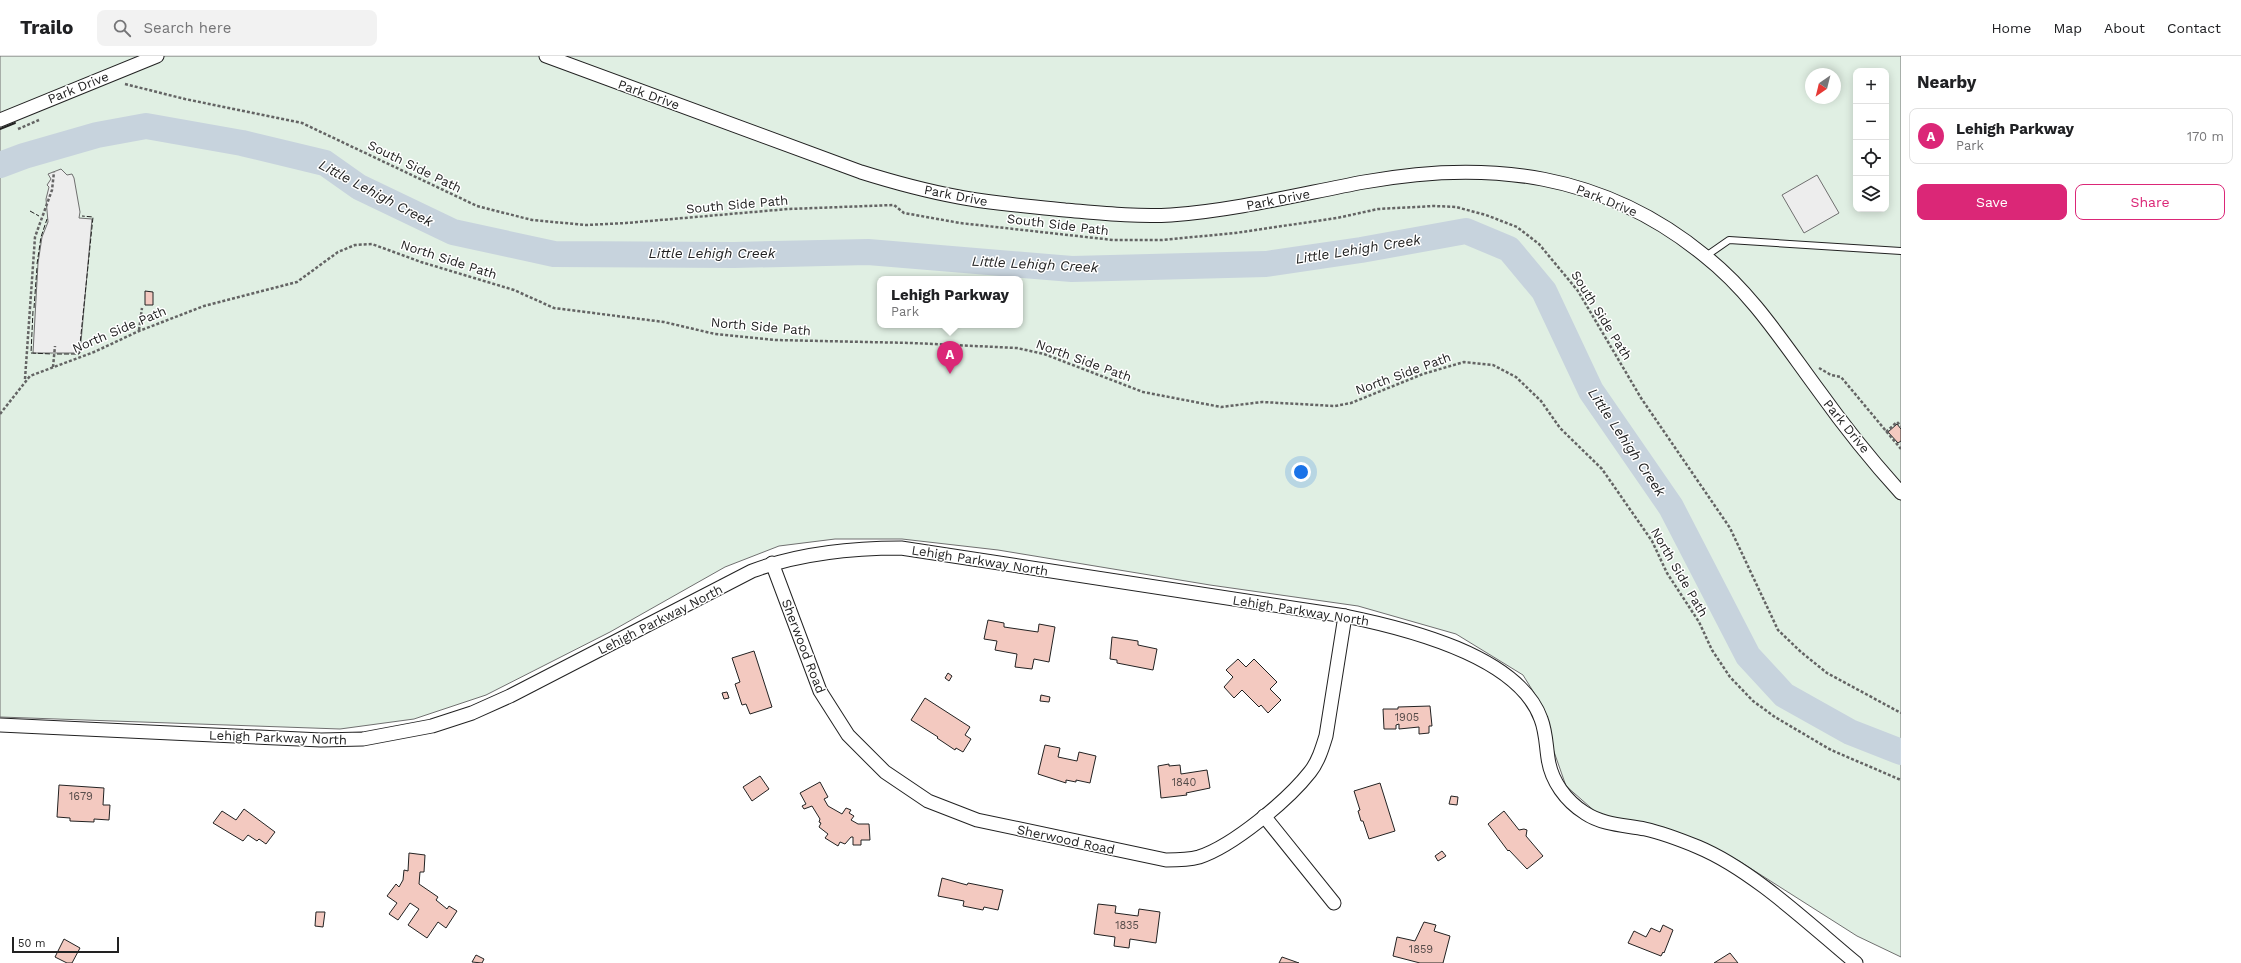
<!DOCTYPE html>
<meta charset="utf-8">
<style>
body{margin:0;font-family:"Work Sans",sans-serif;background:#f2f2f2;color:#202124}
.controls{position:absolute;right:12px;top:12px;display:grid;overflow:hidden;border-radius:8px;box-shadow:0 2px 10px #0003}
.controls button{width:36px;height:36px;display:grid;place-items:center;padding:0;border:0;border-bottom:1px solid #e0e0e0;background:#fff;color:#202124;font:20px sans-serif}
.compass{position:absolute;left:1805px;top:12px;width:36px;height:36px;border-radius:50%;background:#fff;box-shadow:0 2px 10px #0003;rotate:215deg}
.scale{position:absolute;left:12px;bottom:10px;width:107px;box-sizing:border-box;padding-left:4px;border:2px solid #222;border-top:0;font-size:11px;line-height:14px;white-space:nowrap;color:#222;-webkit-text-stroke:3px #fff;paint-order:stroke}
.you{position:absolute;left:1301px;top:416px;width:14px;height:14px;margin:-10px;border:3px solid #fff;border-radius:50%;background:#1a73e8;box-shadow:0 0 0 6px #1a73e833}
.badge{display:grid;place-items:center;width:26px;height:26px;border-radius:50%;background:#db2777;color:#fff;font-size:13px;font-weight:700}
.pin{position:absolute;translate:-50% -33px;filter:drop-shadow(0 1px 2px #0008)}
.pin::after{content:'';position:absolute;top:21px;width:14px;height:12px;background:inherit;clip-path:polygon(0 0,100% 0,50% 100%)}
.popup{position:absolute;left:877px;top:220px;width:146px;height:52px;box-sizing:border-box;display:grid;place-content:center;border-radius:8px;background:#fff;filter:drop-shadow(0 1px 3px #0005);font-size:13px;white-space:nowrap;color:#757577}
.popup b{font-size:15px;color:#202124}
.popup::after{content:'';position:absolute;left:50%;top:100%;margin-left:-8px;border:8px solid transparent;border-top-color:#fff}
.list{margin:0;padding:0;list-style:none}
h2{display:flex;justify-content:space-between;align-items:center;height:52px;margin:0;padding:0 16px;font-size:17px}
h2 small{font-size:13px;font-weight:400;color:#757577}
.list li{display:grid;grid-template-columns:26px 1fr auto;gap:12px;align-items:center;box-sizing:border-box;height:56px;margin:0 8px 8px;padding:0 8px;border:1px solid #e0e0e0;border-radius:8px}
.list b{display:block;font-size:15px;white-space:nowrap}
.list p{margin:0;font-size:13px;white-space:nowrap;color:#757577}
.list em{font-size:13px;font-style:normal;color:#757577}
.actions{display:flex;gap:8px;padding:12px 16px}
.actions a{flex:1;padding:9px 0;border:1px solid #db2777;border-radius:8px;text-align:center;font-size:14px;color:#db2777}
.actions .main{background:#db2777;color:#fff}
.icon{flex:none;width:22px;height:22px;fill:none;stroke:currentColor;stroke-width:2;stroke-linecap:round;stroke-linejoin:round}
.map{position:relative;flex:none;width:1901px;height:907px;overflow:hidden}
header{display:flex;align-items:center;gap:24px;box-sizing:border-box;height:56px;padding:0 20px;background:#fff;border-bottom:1px solid #e0e0e0}
header strong{font-size:19px}
nav{display:flex;gap:22px;margin-inline-start:auto;font-size:14px}
.search{width:280px;height:36px;background:#f2f2f2;display:flex;align-items:center;gap:10px;box-sizing:border-box;padding:0 14px;border-radius:8px;color:#757577;font-size:15px}
main{display:flex}
aside{flex:1;background:#fff}
.map>svg:first-child{display:block}
</style>
<header>
<strong>Trailo</strong>
<div class="search"><svg class="icon" aria-label="search" viewBox="0 0 24 24"><circle cx="10" cy="10" r="6"/><path d="M15 15l6 6"/></svg>Search here</div>
<nav><a>Home</a><a>Map</a><a>About</a><a>Contact</a></nav>
</header>
<main>
<div class="map">
<svg width="1901" height="907" viewBox="0 0 1901 907">
<rect width="100%" height="100%" fill="#fff"/>
<path fill="#e0efe3" stroke="#6f6f6f" fill-rule="evenodd" d="M 0,0 L 1901,0 L 1901,901 L 1857,880 L 1739,805 L 1689,781 L 1598,758 L 1566,730 L 1552,690 L 1544,653 L 1523,619 L 1456,578 L 1358,550 L 1210,529 L 998,494 L 902,483 L 835,483 L 779,490 L 725,511 L 610,576 L 486,639 L 414,663 L 340,673 L 0,661 ZM 1856,15 L 1886,15 L 1886,153 L 1856,153 ZM 1811,18 L 1835,18 L 1835,42 L 1811,42 ZM 880,223 L 1020,223 L 1020,269 L 880,269 Z"/>
<g fill="#ededed" stroke="#6f6f6f">
<path d="M 61,113 L 67,119 L 72,118 L 74,122 L 80,156 L 79,162 L 92,163 L 80,297 L 33,297 L 38,207 L 42,181 L 48,166 L 46,143 L 49,131 L 47,129 L 51,123 L 48,118 Z"/>
<path d="M 1817,119 L 1839,157 L 1804,177 L 1782,139 Z"/>
</g>
<g fill="none" stroke-linecap="round" stroke-linejoin="round">
<path stroke="#c7d3dd" stroke-width="26" d="M 0,109 L 24,100 L 97,79 L 146,70 L 242,87 L 325,107 L 359,131 L 453,176 L 554,198 L 734,199 L 868,196 L 1072,213 L 1266,208 L 1361,194 L 1466,175 L 1509,193 L 1544,235 L 1591,335 L 1671,451 L 1748,600 L 1784,639 L 1850,676 L 1901,696"/>
</g>
<g fill="#f3c9c0" stroke="#222">
<path d="M 145,235 L 153,236 L 153,249 L 145,249 Z"/>
<path d="M 1897,368 L 1901,373 L 1901,385 L 1898,387 L 1888,376 Z"/>
<path d="M 988,564 L 1004,567 L 1004,571 L 1038,576 L 1039,568 L 1055,571 L 1049,606 L 1034,603 L 1032,613 L 1015,611 L 1017,598 L 995,594 L 997,585 L 984,583 Z"/>
<path d="M 1112,581 L 1138,585 L 1138,589 L 1157,593 L 1153,614 L 1117,607 L 1117,604 L 1110,603 Z"/>
<path d="M 754,595 L 772,651 L 750,658 L 746,648 L 742,649 L 735,628 L 740,626 L 732,602 Z"/>
<path d="M 1238,603 L 1246,611 L 1254,603 L 1277,626 L 1270,633 L 1281,644 L 1268,657 L 1261,649 L 1259,651 L 1242,634 L 1234,642 L 1224,631 L 1233,621 L 1226,614 Z"/>
<path d="M 948,617 L 952,620 L 949,625 L 945,622 Z"/>
<path d="M 727,636 L 729,642 L 724,643 L 722,637 Z"/>
<path d="M 1041,639 L 1050,641 L 1049,646 L 1040,645 Z"/>
<path d="M 925,642 L 970,671 L 965,679 L 971,683 L 963,696 L 956,692 L 955,694 L 937,682 L 938,681 L 911,664 Z"/>
<path d="M 1430,650 L 1432,670 L 1429,670 L 1429,677 L 1419,678 L 1419,671 L 1399,673 L 1399,668 L 1396,669 L 1396,673 L 1384,673 L 1383,653 L 1398,653 L 1398,651 Z"/>
<path d="M 1045,689 L 1060,692 L 1058,701 L 1077,705 L 1079,696 L 1096,700 L 1090,727 L 1076,724 L 1076,726 L 1066,724 L 1066,727 L 1038,718 Z"/>
<path d="M 1169,708 L 1169,710 L 1180,709 L 1181,718 L 1207,714 L 1210,732 L 1186,737 L 1187,739 L 1161,742 L 1158,710 Z"/>
<path d="M 760,720 L 769,733 L 752,745 L 743,731 Z"/>
<path d="M 820,726 L 828,741 L 824,743 L 828,750 L 842,758 L 846,752 L 851,754 L 849,757 L 854,760 L 851,764 L 858,768 L 869,768 L 870,784 L 861,784 L 861,789 L 853,789 L 853,781 L 851,781 L 845,788 L 840,786 L 838,790 L 825,782 L 828,778 L 819,771 L 821,767 L 819,766 L 820,763 L 812,750 L 804,753 L 802,750 L 806,748 L 800,737 Z"/>
<path d="M 1380,727 L 1395,775 L 1369,783 L 1363,765 L 1361,765 L 1358,755 L 1360,754 L 1354,735 Z"/>
<path d="M 59,729 L 104,732 L 103,749 L 110,749 L 109,764 L 94,763 L 94,766 L 70,765 L 70,762 L 57,761 Z"/>
<path d="M 1451,740 L 1458,741 L 1457,749 L 1449,748 Z"/>
<path d="M 244,753 L 275,776 L 266,788 L 259,783 L 257,785 L 248,779 L 243,785 L 213,767 L 222,755 L 236,764 Z"/>
<path d="M 1504,755 L 1519,774 L 1524,773 L 1527,774 L 1526,780 L 1543,800 L 1527,813 L 1509,794 L 1508,795 L 1488,768 Z"/>
<path d="M 1442,795 L 1446,800 L 1438,805 L 1435,800 Z"/>
<path d="M 409,797 L 425,799 L 424,816 L 420,816 L 419,828 L 438,841 L 436,844 L 447,853 L 449,850 L 457,855 L 446,872 L 438,866 L 427,882 L 408,869 L 419,853 L 410,847 L 398,864 L 389,858 L 397,847 L 387,840 L 396,828 L 399,831 L 403,824 L 404,814 L 408,815 Z"/>
<path d="M 942,822 L 967,829 L 968,827 L 1003,834 L 998,854 L 984,851 L 983,854 L 963,850 L 964,845 L 938,840 Z"/>
<path d="M 1098,848 L 1116,850 L 1115,857 L 1138,860 L 1139,853 L 1160,856 L 1156,887 L 1130,883 L 1129,892 L 1114,890 L 1115,881 L 1094,878 Z"/>
<path d="M 316,856 L 325,856 L 323,871 L 315,870 Z"/>
<path d="M 1424,866 L 1436,869 L 1434,875 L 1450,880 L 1443,907 L 1420,907 L 1393,900 L 1397,881 L 1415,885 Z"/>
<path d="M 1663,869 L 1673,874 L 1664,897 L 1663,896 L 1661,900 L 1628,887 L 1634,875 L 1646,881 L 1651,872 L 1660,876 Z"/>
<path d="M 64,883 L 80,892 L 72,907 L 67,907 L 55,901 Z"/>
<path d="M 1730,897 L 1738,907 L 1714,907 Z"/>
<path d="M 476,899 L 484,903 L 482,907 L 472,906 Z"/>
<path d="M 1282,901 L 1299,907 L 1279,907 Z"/>
</g>
<g fill="none" stroke-linecap="round" stroke-linejoin="round">
<defs>
<path id="service" d="M 1706,200 L 1729,184 L 1901,195"/>
<g id="minor">
<path d="M 546,0 L 861,116 C 893,126 926,135 959,141 C 994,148 1029,150 1065,154 C 1100,157 1135,161 1171,159 C 1237,154 1300,138 1364,126 C 1489,103 1604,117 1705,200 C 1752,237 1784,288 1819,335 C 1844,370 1872,405 1901,437"/>
<path d="M 0,64 L 157,0"/>
<path d="M 772,507 L 820,635 L 848,679 L 885,716 L 928,745 L 977,764 L 1166,804 C 1177,804 1188,804 1199,801 C 1233,790 1288,744 1310,716 C 1318,706 1322,693 1326,680 L 1345,560"/>
<path d="M 0,669 L 321,684 L 363,683 L 432,670 L 472,657 L 510,640 L 752,515 C 800,497 850,492 901,492 L 1345,560 C 1404,572 1518,599 1541,663 C 1546,676 1546,689 1548,702 C 1551,725 1566,745 1585,757 C 1603,769 1625,769 1645,773 C 1663,777 1681,784 1698,791 C 1753,814 1810,869 1856,907"/>
<path d="M 1264,760 L 1334,847"/>
</g>
</defs>
<use href="#service" stroke="#222" stroke-width="8"/>
<use href="#minor" stroke="#222" stroke-width="15"/>
<g stroke="#646464" stroke-width="2.5" stroke-dasharray="3 2" stroke-linecap="butt">
<path d="M 125,28 L 185,43 L 302,67 L 477,150 L 532,164 L 586,169 L 626,167 L 788,153 L 894,149 L 904,157 L 960,167 L 1113,184 L 1162,184 L 1235,177 L 1337,162 L 1378,153 L 1434,150 L 1456,151 L 1486,159 L 1517,171 L 1539,188 L 1578,235 L 1641,342 L 1730,472 L 1778,574 L 1801,596 L 1827,617 L 1901,657"/>
<path d="M 18,73 L 39,64"/>
<path d="M 139,274 L 142,252"/>
<path d="M 53,311 L 55,290"/>
<path d="M 1819,312 L 1831,319 L 1841,321 L 1901,393"/>
<path d="M 25,323 L 35,181 L 52,134 L 54,116"/>
<path d="M 0,358 L 30,320 L 94,296 L 139,275 L 204,250 L 297,226 L 338,196 L 355,189 L 372,188 L 421,206 L 514,234 L 554,252 L 664,266 L 715,278 L 776,284 L 912,287 L 1017,292 L 1044,298 L 1143,336 L 1221,351 L 1262,346 L 1335,350 L 1351,347 L 1423,318 L 1464,306 L 1493,309 L 1516,321 L 1541,345 L 1560,372 L 1602,413 L 1652,485 L 1667,517 L 1699,566 L 1712,594 L 1730,621 L 1753,645 L 1775,661 L 1831,694 L 1901,724"/>
<path d="M 1886,376 L 1897,366 L 1901,370"/>
</g>
<use href="#service" stroke="#fff" stroke-width="6"/>
<use href="#minor" stroke="#fff" stroke-width="13"/>
<g stroke="#222" stroke-width="1" stroke-dasharray="5 2" stroke-linecap="butt">
<path d="M 30,155 L 39,160"/>
<path d="M 37,208 L 41,181 L 47,163"/>
<path d="M 34,252 L 37,211"/>
<path d="M 33,255 L 31,297 L 52,298"/>
<path d="M 57,298 L 79,298 L 93,161 L 82,160"/>
</g>
<path stroke="#222" stroke-width="2" d="M 0,73 L 15,67"/>
</g>
<g text-anchor="middle" stroke-width="3" stroke-linejoin="round" paint-order="stroke">
<g font-size="11" fill="#564c4a">
<text x="1407" y="665">1905</text>
<text x="1184" y="730">1840</text>
<text x="81" y="744">1679</text>
<text x="1127" y="873">1835</text>
<text x="1421" y="897">1859</text>
</g>
<g font-size="13" fill="#222" stroke="#fff">
<text transform="translate(78 31) rotate(-22)" y="5">Park Drive</text>
<text transform="translate(649 38) rotate(20)" y="5">Park Drive</text>
<text transform="translate(415 110) rotate(26)" y="5">South Side Path</text>
<text transform="translate(956 139) rotate(11)" y="5">Park Drive</text>
<text transform="translate(1278 143) rotate(-11)" y="5">Park Drive</text>
<text transform="translate(1607 144) rotate(22)" y="5">Park Drive</text>
<text transform="translate(737 148) rotate(-5)" y="5">South Side Path</text>
<text transform="translate(1058 168) rotate(7)" y="5">South Side Path</text>
<text transform="translate(449 203) rotate(18)" y="5">North Side Path</text>
<text transform="translate(1602 259) rotate(58)" y="5">South Side Path</text>
<text transform="translate(761 270) rotate(5)" y="5">North Side Path</text>
<text transform="translate(119 273) rotate(-23)" y="5">North Side Path</text>
<text transform="translate(1084 304) rotate(20)" y="5">North Side Path</text>
<text transform="translate(1403 317) rotate(-20)" y="5">North Side Path</text>
<text transform="translate(1847 370) rotate(51)" y="5">Park Drive</text>
<text transform="translate(980 504) rotate(9)" y="5">Lehigh Parkway North</text>
<text transform="translate(1680 516) rotate(60)" y="5">North Side Path</text>
<text transform="translate(1301 554) rotate(9)" y="5">Lehigh Parkway North</text>
<text transform="translate(660 563) rotate(-27)" y="5">Lehigh Parkway North</text>
<text transform="translate(804 590) rotate(69)" y="5">Sherwood Road</text>
<text transform="translate(278 681) rotate(2)" y="5">Lehigh Parkway North</text>
<text transform="translate(1066 783) rotate(12)" y="5">Sherwood Road</text>
</g>
<g font-size="14" font-style="italic" fill="#222" stroke="#fff">
<text transform="translate(376 137) rotate(28)" y="5">Little Lehigh Creek</text>
<text transform="translate(1358 193) rotate(-9)" y="5">Little Lehigh Creek</text>
<text x="712" y="202">Little Lehigh Creek</text>
<text transform="translate(1035 208) rotate(3)" y="5">Little Lehigh Creek</text>
<text transform="translate(1627 386) rotate(56)" y="5">Little Lehigh Creek</text>
</g>
</g>
</svg>
<div class="controls">
<button>+</button>
<button>−</button>
<button><svg class="icon" aria-label="locate" viewBox="0 0 24 24"><circle cx="12" cy="12" r="6"/><path d="M12 2v4M12 18v4M2 12h4M18 12h4"/></svg></button>
<button><svg class="icon" aria-label="layers" viewBox="0 0 24 24"><path d="M12 4l9 5-9 5-9-5zM3 14l9 5 9-5"/></svg></button>
</div>
<svg class="compass" viewBox="-18 -18 36 36"><path d="M0-13l5 13h-10z" fill="#e53935"/><path d="M0 13l5-13h-10z" fill="#757577"/></svg>
<div class="scale">50 m</div>
<div class="you"></div>
<div class="pin badge" style="left:950px;top:318px">A</div>
<div class="popup"><b>Lehigh Parkway</b>Park</div>
</div>
<aside>
<h2>Nearby<small></small></h2>
<ul class="list">
<li><span class="badge">A</span><div><b>Lehigh Parkway</b><p>Park</p></div><em>170 m</em></li>
</ul>
<div class="actions"><a class="main">Save</a><a>Share</a></div>
</aside>
</main>
